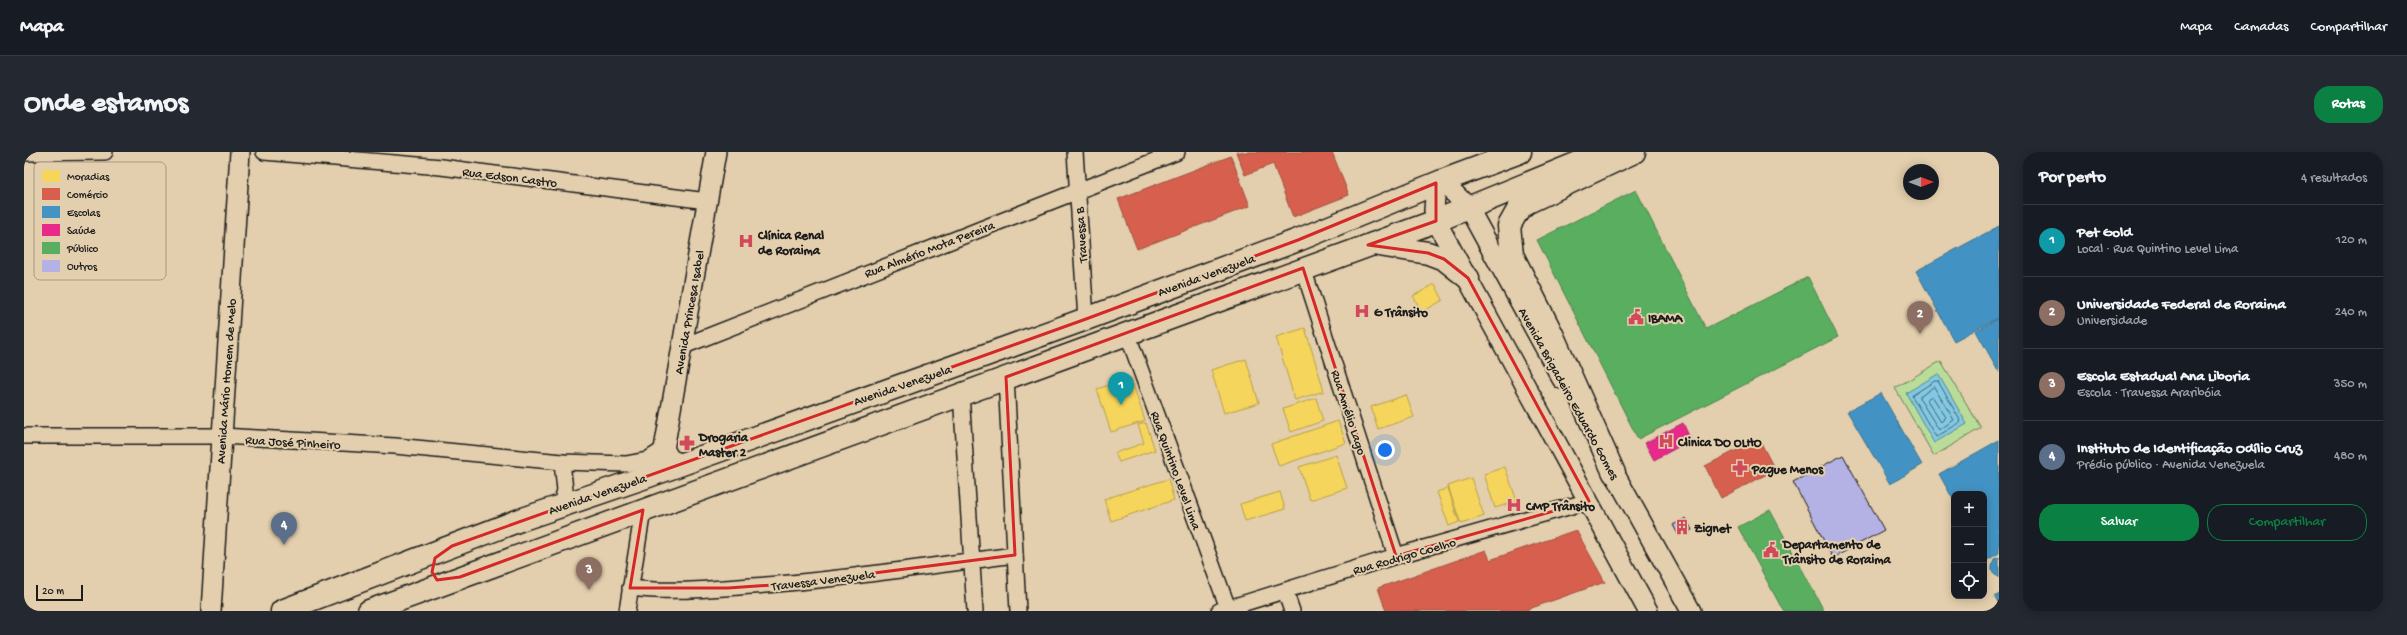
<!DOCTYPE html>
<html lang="pt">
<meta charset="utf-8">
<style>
body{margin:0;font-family:"Gochi Hand",sans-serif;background:#242831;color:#f1f3f6}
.controls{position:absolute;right:12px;bottom:12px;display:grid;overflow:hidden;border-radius:8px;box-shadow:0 2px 10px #0003}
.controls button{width:36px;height:36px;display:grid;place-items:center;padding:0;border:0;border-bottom:1px solid #363941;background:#171b24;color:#f1f3f6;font:20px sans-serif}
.compass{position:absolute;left:1879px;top:12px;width:36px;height:36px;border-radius:50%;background:#171b24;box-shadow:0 2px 10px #0003;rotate:90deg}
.scale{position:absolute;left:12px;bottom:10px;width:47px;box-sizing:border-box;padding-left:4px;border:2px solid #1c1c1c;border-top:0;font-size:11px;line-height:14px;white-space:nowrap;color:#1c1c1c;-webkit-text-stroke:3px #e3cfad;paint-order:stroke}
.you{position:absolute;left:1361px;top:298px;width:14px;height:14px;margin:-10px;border:3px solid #fff;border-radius:50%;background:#1a73e8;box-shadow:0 0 0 6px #1a73e833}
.badge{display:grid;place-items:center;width:26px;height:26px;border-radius:50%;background:#0b8043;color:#fff;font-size:13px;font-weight:700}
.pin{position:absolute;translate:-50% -33px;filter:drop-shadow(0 1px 2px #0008)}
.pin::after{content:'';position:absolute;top:21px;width:14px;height:12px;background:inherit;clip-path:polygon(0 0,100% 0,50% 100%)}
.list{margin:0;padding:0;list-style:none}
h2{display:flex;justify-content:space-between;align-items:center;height:52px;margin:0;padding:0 16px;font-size:17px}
h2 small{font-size:13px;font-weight:400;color:#9ea1a6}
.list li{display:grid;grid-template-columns:26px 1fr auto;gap:12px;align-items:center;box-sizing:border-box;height:72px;padding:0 16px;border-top:1px solid #363941}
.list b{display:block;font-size:15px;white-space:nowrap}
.list p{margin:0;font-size:13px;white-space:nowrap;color:#9ea1a6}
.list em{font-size:13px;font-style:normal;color:#9ea1a6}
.actions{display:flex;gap:8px;padding:12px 16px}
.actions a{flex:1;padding:9px 0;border:1px solid #0b8043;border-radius:16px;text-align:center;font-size:14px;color:#0b8043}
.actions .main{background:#0b8043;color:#fff}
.icon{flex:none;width:22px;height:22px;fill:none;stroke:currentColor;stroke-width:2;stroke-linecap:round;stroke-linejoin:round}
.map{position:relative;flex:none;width:1975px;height:459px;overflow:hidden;border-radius:16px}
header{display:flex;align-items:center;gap:24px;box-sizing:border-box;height:56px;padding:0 20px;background:#171b24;border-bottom:1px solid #363941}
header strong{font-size:19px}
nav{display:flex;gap:22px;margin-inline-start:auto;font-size:14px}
.intro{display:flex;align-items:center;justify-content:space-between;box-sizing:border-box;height:96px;padding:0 24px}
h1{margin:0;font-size:28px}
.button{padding:10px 18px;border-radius:16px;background:#0b8043;color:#fff;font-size:14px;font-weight:700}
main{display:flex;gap:24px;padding:0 24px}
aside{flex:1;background:#171b24;border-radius:16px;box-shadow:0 2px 10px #0003}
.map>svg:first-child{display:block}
</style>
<header>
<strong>Mapa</strong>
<nav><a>Mapa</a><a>Camadas</a><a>Compartilhar</a></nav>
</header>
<div class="intro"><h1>Onde estamos</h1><a class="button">Rotas</a></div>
<main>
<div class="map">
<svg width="1975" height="459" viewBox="0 0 1975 459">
<rect width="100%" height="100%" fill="#e3cfad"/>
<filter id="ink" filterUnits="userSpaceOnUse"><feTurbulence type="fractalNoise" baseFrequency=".025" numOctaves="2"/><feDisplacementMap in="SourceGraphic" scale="8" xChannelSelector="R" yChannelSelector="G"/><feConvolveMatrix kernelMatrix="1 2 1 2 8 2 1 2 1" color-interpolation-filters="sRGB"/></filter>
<g filter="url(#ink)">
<path fill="#b9dd98" stroke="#6a7c5a" d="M 1917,209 L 1957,276 L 1910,304 L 1871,236 Z"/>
<path fill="#83c9e4" stroke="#5a8494" d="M 1914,222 L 1943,272 L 1910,291 L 1882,241 Z"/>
<g fill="#f6d55c" stroke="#b59e49">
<path d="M 1411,132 L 1419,148 L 1398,160 L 1389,144 Z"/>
<path d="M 1281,176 L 1300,239 L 1271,248 L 1252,185 Z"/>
<path d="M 1222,207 L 1235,251 L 1200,261 L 1187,218 Z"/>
<path d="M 1107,226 L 1121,269 L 1087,280 L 1073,237 Z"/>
<path d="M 1382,243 L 1390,265 L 1354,277 L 1347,255 Z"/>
<path d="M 1292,246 L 1299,269 L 1267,280 L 1259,257 Z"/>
<path d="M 1314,269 L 1322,291 L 1255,314 L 1247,292 Z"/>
<path d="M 1122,271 L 1131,298 L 1095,310 L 1091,301 L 1120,291 L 1114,273 Z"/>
<path d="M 1312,303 L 1323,336 L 1286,348 L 1275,315 Z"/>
<path d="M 1481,315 L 1493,349 L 1471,356 L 1460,322 Z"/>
<path d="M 1447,326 L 1460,364 L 1437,372 L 1424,334 Z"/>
<path d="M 1144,327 L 1150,348 L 1087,369 L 1080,347 Z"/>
<path d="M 1424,336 L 1435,370 L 1425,374 L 1413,340 Z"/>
<path d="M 1256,340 L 1261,357 L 1221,369 L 1216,352 Z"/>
</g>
<g fill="#d6604d" stroke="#9e4c3e">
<path d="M 1212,0 L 1308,0 L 1325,43 L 1269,65 L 1249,12 L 1221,23 Z"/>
<path d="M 1207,4 L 1226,54 L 1113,97 L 1094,47 Z"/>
<path d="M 1735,287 L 1751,318 L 1697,346 L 1681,314 Z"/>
<path d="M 1552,378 L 1581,430 L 1499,459 L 1362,459 L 1354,436 L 1462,398 L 1466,408 Z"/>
</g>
<g fill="#4393c3" stroke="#376f91">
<path d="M 1975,74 L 1975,165 L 1930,189 L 1892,119 Z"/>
<path d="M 1975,166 L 1975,220 L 1952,179 Z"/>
<path d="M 1857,241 L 1898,313 L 1866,332 L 1823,259 Z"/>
<path d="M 1975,288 L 1975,401 L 1963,408 L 1960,403 L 1960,342 L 1930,342 L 1930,349 L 1915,322 Z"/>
<path d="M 1975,405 L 1975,425 L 1974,425 L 1968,419 L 1968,413 L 1970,407 Z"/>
<path d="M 1975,442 L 1975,452 L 1971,445 Z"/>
</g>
<path fill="#e7298a" stroke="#aa2569" d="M 1659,271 L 1667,288 L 1630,308 L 1621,291 Z"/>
<g fill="#5aae61" stroke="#47824c">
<path d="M 1612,38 L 1682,177 L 1784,125 L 1814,185 L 1614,287 L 1513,88 Z"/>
<path d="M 1746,358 L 1780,421 L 1800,459 L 1760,459 L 1756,453 L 1714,375 Z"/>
</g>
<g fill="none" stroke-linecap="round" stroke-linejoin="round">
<g stroke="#45616c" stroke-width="1">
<path d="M 1911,229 L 1914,229 L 1937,270 L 1912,285 L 1888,244 Z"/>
<path d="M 1910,235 L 1930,268 L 1915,278 L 1895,246 Z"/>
<path d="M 1908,244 L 1922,265 L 1917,270 L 1903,248 Z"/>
</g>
</g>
<g fill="#b4b2e4" stroke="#1c1c1c">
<path d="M 1819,303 L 1860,378 L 1809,406 L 1769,330 Z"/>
<path d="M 1662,366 L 1668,378 L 1655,384 L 1649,373 Z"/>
</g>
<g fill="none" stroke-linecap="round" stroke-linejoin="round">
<defs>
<g id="minor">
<path d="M 240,0 L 417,15 L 683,49"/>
<path d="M 1051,0 L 1062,167"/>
<path d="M 0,1 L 81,0"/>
<path d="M 1279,116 L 1372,404"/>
<path d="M 1103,181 L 1204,456"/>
<path d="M 657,195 L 1153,0"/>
<path d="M 982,225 L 994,459"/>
<path d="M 937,241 L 951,459"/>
<path d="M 0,284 L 198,284 L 371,294 L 538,310 L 602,312 L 623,308 L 640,297"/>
<path d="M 537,353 L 541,338 L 538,310"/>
<path d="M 606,436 C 646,441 688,437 728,434 C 816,428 903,414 991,403"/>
<path d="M 1261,439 L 1268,459"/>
<path d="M 603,459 L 619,358"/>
<path d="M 1195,459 L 1372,404 L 1565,349"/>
</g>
<g id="major">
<path d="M 1418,29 L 1444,55 L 1538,227"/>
<path d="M 1412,31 L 1410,58 L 1412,69 L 1624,459"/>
<path d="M 1583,308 L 1667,459"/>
<path d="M 657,312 L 646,307 L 640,297 L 692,0"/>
<path d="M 187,459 L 216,0"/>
</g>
<g id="highway">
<path d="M 1349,92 L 1404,101 L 1420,107 L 1444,126"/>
<path d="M 1590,321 L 1528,182 L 1488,103 L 1485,74 L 1494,58 L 1502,51 L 1610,0"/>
<path d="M 258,459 L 496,368 L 619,326 L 1062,167 L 1274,88 L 1418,29 L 1496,0"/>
<path d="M 345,459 L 1412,69 L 1581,0"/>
</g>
</defs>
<use href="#minor" stroke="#1c1c1c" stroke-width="18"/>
<use href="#major" stroke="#1c1c1c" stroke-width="22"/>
<use href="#highway" stroke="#1c1c1c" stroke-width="25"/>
<use href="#minor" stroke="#e3cfad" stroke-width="15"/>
<use href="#major" stroke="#e3cfad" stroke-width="19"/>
<use href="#highway" stroke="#e3cfad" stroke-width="22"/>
</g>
</g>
<path fill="none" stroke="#d62828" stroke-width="3" stroke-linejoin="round" d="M 1412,31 L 1412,69 L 1344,93 L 1404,101 L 1420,107 L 1444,126 L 1565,349 L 1372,404 L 1279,116 L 982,225 L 991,403 L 764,432 L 704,436 L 606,436 L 619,358 L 436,425 L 413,428 L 408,420 L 411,406 L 428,394 L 1062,167 L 1274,88 Z"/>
<defs>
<symbol id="hospital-bare" viewBox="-9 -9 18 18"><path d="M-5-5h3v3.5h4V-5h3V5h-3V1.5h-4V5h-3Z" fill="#d1495b" stroke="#e3cfad" stroke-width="2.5" paint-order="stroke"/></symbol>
<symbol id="civic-bare" viewBox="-9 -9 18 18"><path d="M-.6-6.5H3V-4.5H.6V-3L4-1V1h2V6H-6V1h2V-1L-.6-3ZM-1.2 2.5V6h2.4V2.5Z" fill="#d1495b" stroke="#e3cfad" stroke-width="2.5" paint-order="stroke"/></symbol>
<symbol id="pharmacy-bare" viewBox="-9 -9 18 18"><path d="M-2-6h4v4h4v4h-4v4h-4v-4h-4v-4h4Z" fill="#d1495b" stroke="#e3cfad" stroke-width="2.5" paint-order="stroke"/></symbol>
<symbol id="building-bare" viewBox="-9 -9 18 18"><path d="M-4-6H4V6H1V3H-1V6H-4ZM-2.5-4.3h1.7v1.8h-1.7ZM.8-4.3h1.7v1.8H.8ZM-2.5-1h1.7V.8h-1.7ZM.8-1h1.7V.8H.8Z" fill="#d1495b" stroke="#e3cfad" stroke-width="2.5" paint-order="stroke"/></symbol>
</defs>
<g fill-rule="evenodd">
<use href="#hospital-bare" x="711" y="78" width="22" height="22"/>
<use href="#hospital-bare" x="1327" y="148" width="22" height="22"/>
<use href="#civic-bare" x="1601" y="154" width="22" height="22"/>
<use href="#hospital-bare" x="1631" y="278" width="22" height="22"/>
<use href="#pharmacy-bare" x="652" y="280" width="22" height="22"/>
<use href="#pharmacy-bare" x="1705" y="305" width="22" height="22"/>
<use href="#hospital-bare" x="1479" y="342" width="22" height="22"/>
<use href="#building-bare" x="1647" y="364" width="22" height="22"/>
<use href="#civic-bare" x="1736" y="387" width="22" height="22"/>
</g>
<g text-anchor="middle" stroke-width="4" stroke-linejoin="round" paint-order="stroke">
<g font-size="13" fill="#1c1c1c" stroke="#e3cfad">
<text transform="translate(486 24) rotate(7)" y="5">Rua Edson Castro</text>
<text transform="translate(1056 83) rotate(-94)" y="5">Travessa B</text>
<text transform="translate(905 96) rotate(-21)" y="5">Rua Almério Mota Pereira</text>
<text transform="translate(1182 122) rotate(-20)" y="5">Avenida Venezuela</text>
<text transform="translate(664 160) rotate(-80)" y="5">Avenida Princesa Isabel</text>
<text transform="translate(201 229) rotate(-86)" y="5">Avenida Mário Homem de Melo</text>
<text transform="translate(878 232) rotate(-19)" y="5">Avenida Venezuela</text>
<text transform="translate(1546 241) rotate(61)" y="5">Avenida Brigadeiro Eduardo Gomes</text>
<text transform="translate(1326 260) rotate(72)" y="5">Rua Amélio Lago</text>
<text transform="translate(269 289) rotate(3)" y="5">Rua José Pinheiro</text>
<text transform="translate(1153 318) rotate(70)" y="5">Rua Quintino Level Lima</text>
<text transform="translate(573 341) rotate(-19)" y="5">Avenida Venezuela</text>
<text transform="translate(1380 403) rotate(-16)" y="5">Rua Rodrigo Coelho</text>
<text transform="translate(799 427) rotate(-7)" y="5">Travessa Venezuela</text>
</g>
<g font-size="13" font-weight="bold" fill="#1c1c1c" stroke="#e3cfad" text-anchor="start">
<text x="734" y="87">Clínica Renal<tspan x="734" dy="15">de Roraima</tspan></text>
<text x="1350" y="164">G Trânsito</text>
<text x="1624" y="170">IBAMA</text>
<text x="675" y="289">Drogaria<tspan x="675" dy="15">Master 2</tspan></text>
<text x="1654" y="294">Clinica DO OLHO</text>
<text x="1728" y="321">Pague Menos</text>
<text x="1502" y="358">CMP Trânsito</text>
<text x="1670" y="380">Zignet</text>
<text x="1759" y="396">Departamento de<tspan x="1759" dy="15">Trânsito de Roraima</tspan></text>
</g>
</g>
<rect x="10" y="10" width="132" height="118" rx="6" fill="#e3cfad" stroke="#a79982" stroke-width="1"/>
<rect x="18" y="18" width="18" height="12" fill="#f6d55c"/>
<rect x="18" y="36" width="18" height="12" fill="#d6604d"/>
<rect x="18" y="54" width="18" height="12" fill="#4393c3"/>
<rect x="18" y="72" width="18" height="12" fill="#e7298a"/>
<rect x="18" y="90" width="18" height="12" fill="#5aae61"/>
<rect x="18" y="108" width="18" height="12" fill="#b4b2e4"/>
<g font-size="11" fill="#1c1c1c">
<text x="43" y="28">Moradias</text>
<text x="43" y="46">Comércio</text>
<text x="43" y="64">Escolas</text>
<text x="43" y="82">Saúde</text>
<text x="43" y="100">Público</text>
<text x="43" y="118">Outros</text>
</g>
</svg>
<div class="controls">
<button>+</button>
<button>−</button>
<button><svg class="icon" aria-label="locate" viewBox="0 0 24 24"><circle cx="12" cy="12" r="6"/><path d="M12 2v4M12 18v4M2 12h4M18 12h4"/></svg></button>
</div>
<svg class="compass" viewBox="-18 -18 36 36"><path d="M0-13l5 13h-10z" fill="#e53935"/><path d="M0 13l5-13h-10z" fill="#9ea1a6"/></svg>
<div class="scale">20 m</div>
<div class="you"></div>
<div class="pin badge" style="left:1097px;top:253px;background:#0f9aa8">1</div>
<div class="pin badge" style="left:1896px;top:182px;background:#8d6e63">2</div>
<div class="pin badge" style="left:565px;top:438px;background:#8d6e63">3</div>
<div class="pin badge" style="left:260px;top:393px;background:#5c6f8a">4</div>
</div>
<aside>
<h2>Por perto<small>4 resultados</small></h2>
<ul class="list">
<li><span class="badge" style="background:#0f9aa8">1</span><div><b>Pet Gold</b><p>Local · Rua Quintino Level Lima</p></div><em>120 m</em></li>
<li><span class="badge" style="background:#8d6e63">2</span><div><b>Universidade Federal de Roraima</b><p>Universidade</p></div><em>240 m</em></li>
<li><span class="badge" style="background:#8d6e63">3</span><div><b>Escola Estadual Ana Liboria</b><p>Escola · Travessa Araribóia</p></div><em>350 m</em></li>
<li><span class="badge" style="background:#5c6f8a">4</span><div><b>Instituto de Identificação Odílio Cruz</b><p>Prédio público · Avenida Venezuela</p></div><em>480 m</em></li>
</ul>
<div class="actions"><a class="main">Salvar</a><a>Compartilhar</a></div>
</aside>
</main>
